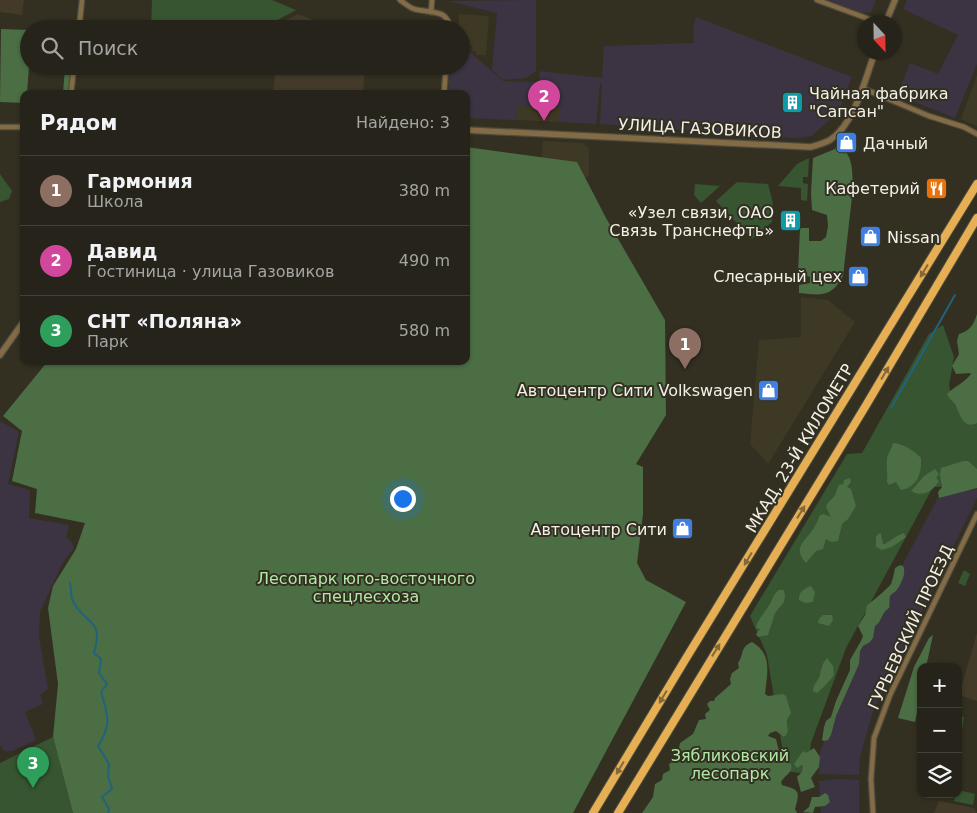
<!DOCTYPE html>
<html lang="ru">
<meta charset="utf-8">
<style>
body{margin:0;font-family:"DejaVu Sans",sans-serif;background:#2e2c23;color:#f1f3f6}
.controls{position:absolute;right:15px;bottom:15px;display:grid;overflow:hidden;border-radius:10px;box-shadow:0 1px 4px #0004}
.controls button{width:45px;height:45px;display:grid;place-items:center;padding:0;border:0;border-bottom:1px solid #424139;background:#26241a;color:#f1f3f6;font:25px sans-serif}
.compass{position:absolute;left:857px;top:15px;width:45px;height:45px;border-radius:50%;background:#26241a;box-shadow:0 1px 4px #0004;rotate:158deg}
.you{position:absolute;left:402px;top:498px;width:18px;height:18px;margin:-12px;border:4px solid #fff;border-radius:50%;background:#1a73e8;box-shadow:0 0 0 8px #1a73e833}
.badge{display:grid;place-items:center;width:32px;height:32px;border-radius:50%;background:#51ccd3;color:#fff;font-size:16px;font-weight:700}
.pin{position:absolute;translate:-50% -41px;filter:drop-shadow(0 1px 2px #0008)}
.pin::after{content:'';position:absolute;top:26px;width:18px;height:15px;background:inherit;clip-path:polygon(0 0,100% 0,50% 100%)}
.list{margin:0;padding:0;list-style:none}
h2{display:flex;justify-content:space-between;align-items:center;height:65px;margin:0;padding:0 20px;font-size:21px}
h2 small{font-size:16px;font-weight:400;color:#a4a4a2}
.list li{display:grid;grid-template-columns:32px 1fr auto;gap:15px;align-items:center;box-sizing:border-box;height:70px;padding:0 20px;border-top:1px solid #424139}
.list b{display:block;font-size:19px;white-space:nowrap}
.list p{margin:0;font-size:16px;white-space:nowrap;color:#a4a4a2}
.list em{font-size:16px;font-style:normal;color:#a4a4a2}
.icon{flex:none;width:28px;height:28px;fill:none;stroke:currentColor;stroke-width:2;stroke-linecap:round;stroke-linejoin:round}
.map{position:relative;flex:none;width:977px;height:813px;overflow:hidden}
.search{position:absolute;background:#26241a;box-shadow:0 1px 4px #0004;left:20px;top:20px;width:450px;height:55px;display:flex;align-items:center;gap:12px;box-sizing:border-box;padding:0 18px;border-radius:28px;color:#a4a4a2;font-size:19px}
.panel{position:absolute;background:#26241a;box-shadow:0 1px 4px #0004;left:20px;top:90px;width:450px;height:275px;border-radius:10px}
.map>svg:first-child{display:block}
</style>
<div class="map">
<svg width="977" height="813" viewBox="0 0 977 813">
<rect width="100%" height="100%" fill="#333022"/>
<g fill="#3e3924">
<path d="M 459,14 L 489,16 L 486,55 L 476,55 L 476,51 L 472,51 L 472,46 L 466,46 L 466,40 L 461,40 L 461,29 L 459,29 Z"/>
<path d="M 977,75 L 977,126 L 961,119 Z"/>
<path d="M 517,105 L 560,107 L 560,122 L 516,120 Z"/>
<path d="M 543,141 L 582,143 L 587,146 L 589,150 L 589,176 L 578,181 L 541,161 Z"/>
<path d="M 801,297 L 828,300 L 855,322 L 768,464 L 750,444 L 759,340 L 801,337 Z"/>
</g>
<g fill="#3c3343">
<path d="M 536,0 L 536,71 L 526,78 L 503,80 L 492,70 L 497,13 L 448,1 Z"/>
<path d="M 828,0 L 876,0 L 871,12 L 863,13 Z"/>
<path d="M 907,0 L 977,0 L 977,64 L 955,118 L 897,95 L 910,63 L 938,74 L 958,35 L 903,9 Z"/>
<path d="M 696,17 L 852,77 L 839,111 L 812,136 L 794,138 L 600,124 L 602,84 L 600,84 L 596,124 L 560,122 L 560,107 L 517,105 L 516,120 L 466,118 L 466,94 L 448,94 L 450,66 L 461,66 L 461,44 L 503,81 L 539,82 L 540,71 L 602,78 L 604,46 L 694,43 L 693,28 Z"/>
<path d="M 0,421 L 19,432 L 8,484 L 30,490 L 29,518 L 69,525 L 66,538 L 71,541 L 74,548 L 63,562 L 40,612 L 39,636 L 48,689 L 40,695 L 43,704 L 25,712 L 36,740 L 12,751 L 4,751 L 0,745 Z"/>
<path d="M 976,489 L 977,489 L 977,498 L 872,714 L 860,757 L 859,775 L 819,774 L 820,753 L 857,651 L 941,492 Z"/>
<path d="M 839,779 L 859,780 L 859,813 L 821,813 L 819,781 Z"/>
</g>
<g fill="#433a29">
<path d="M 0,0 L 24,0 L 22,15 L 0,12 Z"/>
<path d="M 298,14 L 335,29 L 279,29 L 279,24 Z"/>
<path d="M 276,66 L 365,66 L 363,94 L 273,94 Z"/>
<path d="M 977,633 L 977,701 L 959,695 Z"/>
<path d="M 939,801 L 974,808 L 977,813 L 934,813 Z"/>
</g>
<g fill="#365530">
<path d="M 152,0 L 272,0 L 296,10 L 261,29 L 151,29 Z"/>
<path d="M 809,158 L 808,177 L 803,177 L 803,183 L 808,184 L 807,201 L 801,200 L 801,188 L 778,186 L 797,164 Z"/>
<path d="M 0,174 L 12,191 L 9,199 L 0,202 Z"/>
<path d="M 737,182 L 768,184 L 773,203 L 772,222 L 752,239 L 716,201 Z"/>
<path d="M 695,184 L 720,186 L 701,203 L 694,195 Z"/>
<path d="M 943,325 L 954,357 L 949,385 L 951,395 L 977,413 L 977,486 L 933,487 L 846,648 L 811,743 L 807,774 L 786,771 L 767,655 L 750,616 L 847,454 L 862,453 L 929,334 Z"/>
<path d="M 964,570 L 970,574 L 965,586 L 958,583 Z"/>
<path d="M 958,716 L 964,717 L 960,743 L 958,742 Z"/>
<path d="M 53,737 L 73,813 L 0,813 L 0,763 Z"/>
<path d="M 958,790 L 975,794 L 973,805 L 954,801 L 956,794 L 958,794 Z"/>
</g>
<g fill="#4b6e44">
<path d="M 1,29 L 29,30 L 29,66 L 27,94 L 24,94 L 24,103 L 0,102 Z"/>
<path d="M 65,66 L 72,66 L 70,94 L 63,94 Z"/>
<path d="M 838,144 C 854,155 852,171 853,188 L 843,276 C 831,298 821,295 799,293 L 799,285 L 810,283 L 810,277 L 798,273 L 800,228 L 809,228 L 809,241 L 821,241 L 826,237 L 828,226 L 827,215 L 812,210 L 811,193 L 813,158 L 835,149 Z"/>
<path d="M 466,147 L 577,162 L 606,218 L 665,320 L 666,415 L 636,464 L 643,467 L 643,514 L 637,563 L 646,580 L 686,602 L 573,813 L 73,813 L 53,737 L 58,684 L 48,608 L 53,586 L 76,549 L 85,523 L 35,513 L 37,489 L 12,481 L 22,431 L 3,416 L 48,361 L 466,361 Z"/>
<path d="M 977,314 L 977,423 C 963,430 960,414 955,404 C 952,400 949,399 947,394 C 955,386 964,383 971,374 L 970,373 L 956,374 L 952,366 L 959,354 L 957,341 L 959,334 C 970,331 974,324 977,314 Z"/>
<path d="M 893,443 C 904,444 913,450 921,458 C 922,474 917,487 901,490 L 896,482 L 889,485 L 887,482 C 888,474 886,467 887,458 C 888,453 892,448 893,443 Z"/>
<path d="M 963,461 L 968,461 L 977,469 L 977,488 L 939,498 L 938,492 L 942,487 L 940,475 L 941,468 Z"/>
<path d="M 935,469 L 939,474 L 936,478 L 939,481 C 933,491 923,498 911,491 L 924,476 Z"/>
<path d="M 850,478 L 851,482 L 847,487 L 851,489 L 856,506 L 848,519 L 842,524 L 838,541 L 831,542 L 826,539 L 823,549 L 816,551 L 806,563 C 791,546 807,541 815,526 C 817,523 818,519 820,515 L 824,514 L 831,517 L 826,507 C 828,501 832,500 835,495 C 837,491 837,487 840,484 L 843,485 L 844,480 Z"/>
<path d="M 879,533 L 881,534 L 883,544 L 885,544 L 897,536 L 904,533 L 906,537 L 892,547 L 882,550 L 876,547 L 876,537 Z"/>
<path d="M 900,565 L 903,566 C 907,572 901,585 896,591 C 894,593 891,594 890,596 C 889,600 890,604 889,608 C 881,613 882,622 875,626 L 873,638 L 870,642 L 863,646 L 860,651 L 859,664 L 836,716 L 831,735 L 828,740 L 824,741 L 822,740 L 824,727 L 826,721 L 831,717 L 836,701 L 850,670 L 850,660 L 861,641 L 863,636 L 858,626 L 865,615 L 867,605 C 871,603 889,587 891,584 C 893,579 894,573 895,568 Z"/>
<path d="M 811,586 L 815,592 L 813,602 L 805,603 L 799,600 C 798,592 805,588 811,586 Z"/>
<path d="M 779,590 L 784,590 L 785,596 L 784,602 L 775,613 L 768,635 L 758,637 L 756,634 L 760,629 L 756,628 C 758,619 763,615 768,607 C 773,601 772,594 779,590 Z"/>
<path d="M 823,615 L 832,615 L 833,620 L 829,626 L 818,623 L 819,619 Z"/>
<path d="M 933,635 L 926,667 L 921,667 L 921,693 L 915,722 L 898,718 L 914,667 L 929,638 Z"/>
<path d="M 752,642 C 773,654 767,674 765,694 L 768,696 L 783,694 L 786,696 L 791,713 C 790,715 788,717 787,720 C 786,727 791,731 784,737 L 776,731 L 770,733 L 768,736 L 776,739 L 781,759 L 791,764 C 794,772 785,775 781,782 L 782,785 C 800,790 800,791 795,809 L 797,813 L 642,813 L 653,797 L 655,784 L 662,780 L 663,774 L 670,770 L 669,764 C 678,759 678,753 680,743 L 693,734 L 699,720 L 706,719 L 705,714 L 710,710 L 707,704 L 710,701 L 714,701 L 715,698 L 731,684 L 730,679 L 732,673 L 739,668 L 738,663 C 745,653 739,648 752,642 Z"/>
<path d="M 827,658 L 833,666 L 834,675 C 830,681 822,689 817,693 L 813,691 C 813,683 819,681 820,674 C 822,667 822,664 827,658 Z"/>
<path d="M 814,748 L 820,757 L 819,767 L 811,778 L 815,787 L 801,792 L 797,777 L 802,772 L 803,766 L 802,765 L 797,768 L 794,764 L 803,751 L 806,753 Z"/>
<path d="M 825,793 L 828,795 L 830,802 L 825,806 L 815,807 L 813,813 L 803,812 L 809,807 L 812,797 L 819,797 Z"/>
</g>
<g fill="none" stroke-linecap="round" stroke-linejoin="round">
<g stroke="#20647c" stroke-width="2">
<path d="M 891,408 L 955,295"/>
<path d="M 70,583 C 72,588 70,594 72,599 C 83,625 105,617 94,653 L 101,659 L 99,673 L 107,684 L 101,692 C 108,715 112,725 98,746 L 109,764 L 108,776 L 112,789 L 102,797 L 109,809 L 108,813"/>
</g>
<defs>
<g id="minor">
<path d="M 400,0 C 404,3 409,7 414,9 C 427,13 450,8 449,29"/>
<path d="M 817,0 L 877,22"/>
<path d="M 431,12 L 432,0"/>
<path d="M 79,29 L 82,0"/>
<path d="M 862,88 L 929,116 L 964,127 L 977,134"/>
<path d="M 71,94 L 74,66"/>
<path d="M 444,94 L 446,66"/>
<path d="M 0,127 L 24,127"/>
<path d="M 873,813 L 871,779 L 874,738 L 890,695 L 977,514"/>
</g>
<g id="tertiary">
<path d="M 886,22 L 895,0"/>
<path d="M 466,130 L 811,147 C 817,145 825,143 830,140 C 855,124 865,79 875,52"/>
<path d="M 0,355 L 24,321"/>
</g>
<g id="trunk">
<path d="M 593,813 L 685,660 L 977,184"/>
<path d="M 618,813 L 865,407 L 977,218"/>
</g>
</defs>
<use href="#minor" stroke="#4e4b3e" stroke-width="7"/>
<use href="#tertiary" stroke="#4e4b3e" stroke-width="8"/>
<use href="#trunk" stroke="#4e4b3e" stroke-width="10"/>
<use href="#minor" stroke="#836b45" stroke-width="4.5"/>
<use href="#tertiary" stroke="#836b45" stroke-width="5.5"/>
<use href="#trunk" stroke="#e6af54" stroke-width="8"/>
</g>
<defs><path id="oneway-solid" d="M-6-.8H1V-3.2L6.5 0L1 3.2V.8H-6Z" transform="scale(1.25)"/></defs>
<g fill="#846938">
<use href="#oneway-solid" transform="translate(924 271) rotate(121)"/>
<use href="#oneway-solid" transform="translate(885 373) rotate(-59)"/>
<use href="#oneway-solid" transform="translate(801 512) rotate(-58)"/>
<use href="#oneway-solid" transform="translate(748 559) rotate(121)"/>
<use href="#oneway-solid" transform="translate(716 650) rotate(-58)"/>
<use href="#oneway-solid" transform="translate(663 697) rotate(121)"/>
<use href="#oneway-solid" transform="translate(620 768) rotate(121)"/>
</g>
<defs>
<symbol id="building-square" viewBox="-11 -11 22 22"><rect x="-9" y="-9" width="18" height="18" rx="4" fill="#0f9aa8" stroke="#333022"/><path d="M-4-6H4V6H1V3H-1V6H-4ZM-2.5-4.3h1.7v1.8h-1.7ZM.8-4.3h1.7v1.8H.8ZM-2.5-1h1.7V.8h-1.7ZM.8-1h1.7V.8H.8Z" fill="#fff"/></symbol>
<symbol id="shop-square" viewBox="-11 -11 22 22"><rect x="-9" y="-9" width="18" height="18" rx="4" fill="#3f7fe0" stroke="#333022"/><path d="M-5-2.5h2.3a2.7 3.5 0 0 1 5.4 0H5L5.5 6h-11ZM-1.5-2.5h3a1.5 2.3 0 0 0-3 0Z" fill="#fff"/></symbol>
<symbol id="restaurant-square" viewBox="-11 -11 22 22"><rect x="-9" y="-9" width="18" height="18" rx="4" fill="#e8710a" stroke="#333022"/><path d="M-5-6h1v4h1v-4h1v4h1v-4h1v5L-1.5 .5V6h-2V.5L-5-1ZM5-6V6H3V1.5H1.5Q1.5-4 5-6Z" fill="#fff"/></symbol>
</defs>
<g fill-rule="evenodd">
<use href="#building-square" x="780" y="90" width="25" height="25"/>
<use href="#shop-square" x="834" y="130" width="25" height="25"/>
<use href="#restaurant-square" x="924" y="176" width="25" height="25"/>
<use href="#building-square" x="778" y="208" width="25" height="25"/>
<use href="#shop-square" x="858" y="224" width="25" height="25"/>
<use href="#shop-square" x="846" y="264" width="25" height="25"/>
<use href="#shop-square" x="756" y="378" width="25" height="25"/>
<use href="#shop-square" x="670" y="516" width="25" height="25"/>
</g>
<g text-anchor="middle" stroke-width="4" stroke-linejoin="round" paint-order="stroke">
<g font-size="16" fill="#f2f0e7" stroke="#333022" text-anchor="end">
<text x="809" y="99" text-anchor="start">Чайная фабрика<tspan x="809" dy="18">"Сапсан"</tspan></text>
<text x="863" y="149" text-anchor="start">Дачный</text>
<text x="920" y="194">Кафетерий</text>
<text x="774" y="218">«Узел связи, ОАО<tspan x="774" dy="18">Связь Транснефть»</tspan></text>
<text x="887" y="243" text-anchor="start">Nissan</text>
<text x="842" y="282">Слесарный цех</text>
<text x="753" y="396">Автоцентр Сити Volkswagen</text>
<text x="667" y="535">Автоцентр Сити</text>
</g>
<g font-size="16" fill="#f2f0e7" stroke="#333022">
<text transform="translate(700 128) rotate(3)" y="6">УЛИЦА ГАЗОВИКОВ</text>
<text transform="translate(799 448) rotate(-59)" y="6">МКАД, 23-Й КИЛОМЕТР</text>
<text transform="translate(910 627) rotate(-65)" y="6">ГУРЬЕВСКИЙ ПРОЕЗД</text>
</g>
<g font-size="16" fill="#b1e9a6" stroke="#333022">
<text x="366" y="584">Лесопарк юго-восточного<tspan x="366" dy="18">спецлесхоза</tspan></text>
<text x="730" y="761">Зябликовский<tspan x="730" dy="18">лесопарк</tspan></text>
</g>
</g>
</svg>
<div class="controls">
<button>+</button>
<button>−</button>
<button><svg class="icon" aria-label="layers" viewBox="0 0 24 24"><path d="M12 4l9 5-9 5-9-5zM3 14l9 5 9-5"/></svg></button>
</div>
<svg class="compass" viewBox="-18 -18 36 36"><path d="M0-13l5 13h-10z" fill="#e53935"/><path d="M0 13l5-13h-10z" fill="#a4a4a2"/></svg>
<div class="you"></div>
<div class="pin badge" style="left:685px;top:369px;background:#8d6e63">1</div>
<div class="pin badge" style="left:544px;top:121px;background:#d1479c">2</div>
<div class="pin badge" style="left:33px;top:788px;background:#2e9e5b">3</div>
<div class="search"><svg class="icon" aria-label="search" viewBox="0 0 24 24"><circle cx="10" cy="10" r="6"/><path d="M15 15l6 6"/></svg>Поиск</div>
<section class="panel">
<h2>Рядом<small>Найдено: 3</small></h2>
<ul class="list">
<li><span class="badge" style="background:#8d6e63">1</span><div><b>Гармония</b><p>Школа</p></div><em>380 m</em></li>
<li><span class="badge" style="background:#d1479c">2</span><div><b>Давид</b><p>Гостиница · улица Газовиков</p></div><em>490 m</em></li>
<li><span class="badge" style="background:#2e9e5b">3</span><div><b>СНТ «Поляна»</b><p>Парк</p></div><em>580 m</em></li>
</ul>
</section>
</div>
